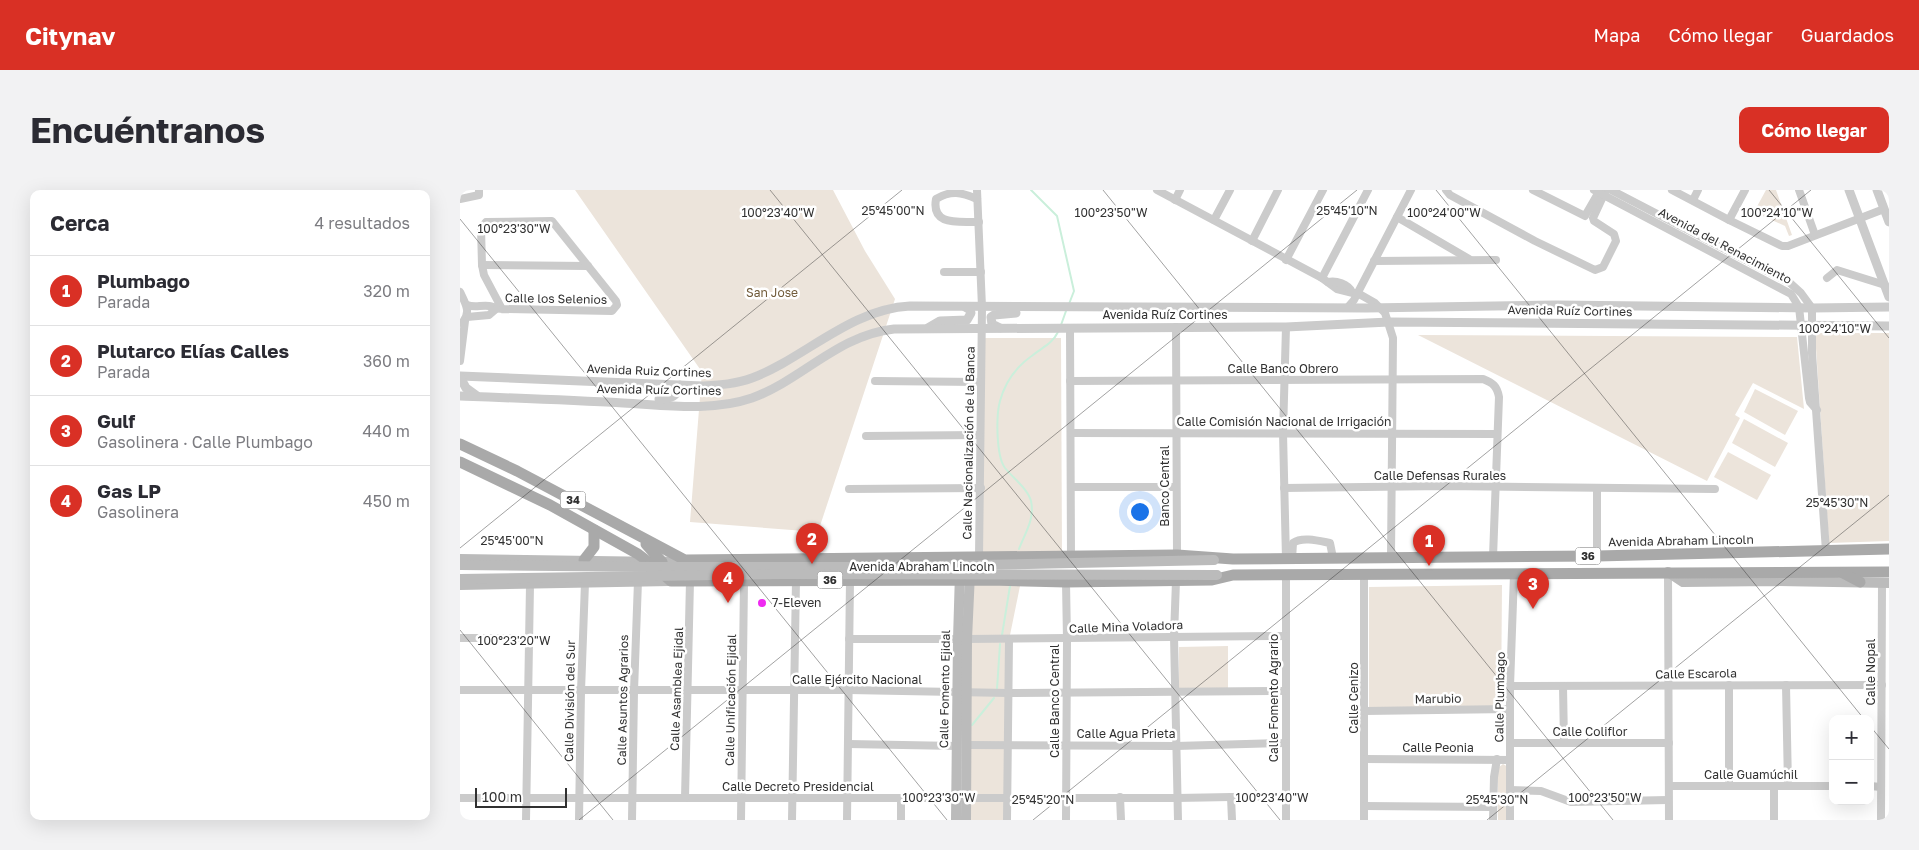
<!DOCTYPE html>
<html lang="es">
<meta charset="utf-8">
<style>
body{margin:0;font-family:"Golos Text",sans-serif;background:#f2f2f3;color:#2b2b33}
.controls{position:absolute;right:15px;bottom:15px;display:grid;overflow:hidden;border-radius:10px;box-shadow:0 5px 20px #0002}
.controls button{width:45px;height:45px;display:grid;place-items:center;padding:0;border:0;border-bottom:1px solid #e1e1e2;background:#fff;color:#2b2b33;font:25px sans-serif}
.scale{position:absolute;left:15px;bottom:12px;width:92px;box-sizing:border-box;padding-left:5px;border:2px solid #313131;border-top:0;font-size:14px;line-height:18px;white-space:nowrap;color:#313131;-webkit-text-stroke:4px #fff;paint-order:stroke}
.you{position:absolute;left:679px;top:321px;width:18px;height:18px;margin:-12px;border:4px solid #fff;border-radius:50%;background:#1a73e8;box-shadow:0 0 0 8px #1a73e833}
.badge{display:grid;place-items:center;width:32px;height:32px;border-radius:50%;background:#d93025;color:#fff;font-size:16px;font-weight:700}
.pin{position:absolute;translate:-50% -41px;filter:drop-shadow(0 1px 2px #0008)}
.pin::after{content:'';position:absolute;top:26px;width:18px;height:15px;background:inherit;clip-path:polygon(0 0,100% 0,50% 100%)}
.list{margin:0;padding:0;list-style:none}
h2{display:flex;justify-content:space-between;align-items:center;height:65px;margin:0;padding:0 20px;font-size:21px}
h2 small{font-size:16px;font-weight:400;color:#7c7c81}
.list li{display:grid;grid-template-columns:32px 1fr auto;gap:15px;align-items:center;box-sizing:border-box;height:70px;padding:0 20px;border-top:1px solid #e1e1e2}
.list b{display:block;font-size:19px;white-space:nowrap}
.list p{margin:0;font-size:16px;white-space:nowrap;color:#7c7c81}
.list em{font-size:16px;font-style:normal;color:#7c7c81}
.map{position:relative;flex:none;width:1429px;height:630px;overflow:hidden;border-radius:10px}
header{display:flex;align-items:center;gap:30px;box-sizing:border-box;height:70px;padding:0 25px;background:#d93025;color:#fff}
header strong{font-size:24px}
nav{display:flex;gap:28px;margin-inline-start:auto;font-size:18px}
.intro{display:flex;align-items:center;justify-content:space-between;box-sizing:border-box;height:120px;padding:0 30px}
h1{margin:0;font-size:35px}
.button{padding:12px 22px;border-radius:10px;background:#d93025;color:#fff;font-size:18px;font-weight:700}
main{display:flex;gap:30px;padding:0 30px}
aside{flex:1;background:#fff;border-radius:10px;box-shadow:0 5px 20px #0002}
.map>svg:first-child{display:block}
</style>
<header>
<strong>Citynav</strong>
<nav><a>Mapa</a><a>Cómo llegar</a><a>Guardados</a></nav>
</header>
<div class="intro"><h1>Encuéntranos</h1><a class="button">Cómo llegar</a></div>
<main>
<aside>
<h2>Cerca<small>4 resultados</small></h2>
<ul class="list">
<li><span class="badge">1</span><div><b>Plumbago</b><p>Parada</p></div><em>320 m</em></li>
<li><span class="badge">2</span><div><b>Plutarco Elías Calles</b><p>Parada</p></div><em>360 m</em></li>
<li><span class="badge">3</span><div><b>Gulf</b><p>Gasolinera · Calle Plumbago</p></div><em>440 m</em></li>
<li><span class="badge">4</span><div><b>Gas LP</b><p>Gasolinera</p></div><em>450 m</em></li>
</ul>
</aside>
<div class="map">
<svg width="1429" height="630" viewBox="0 0 1429 630">
<rect width="100%" height="100%" fill="#fff"/>
<g fill="#ece4db">
<path d="M 115,0 L 373,0 L 405,61 L 435,109 L 358,342 L 230,332 L 242,182 Z"/>
<path d="M 1306,0 L 1316,0 L 1332,45 L 1329,46 L 1325,36 L 1294,22 Z"/>
<path d="M 1355,143 L 1429,143 L 1429,351 L 1369,353 Z"/>
<path d="M 958,145 L 1337,147 L 1344,219 L 1293,193 L 1275,225 L 1280,228 L 1247,291 Z"/>
<path d="M 522,148 L 601,148 L 602,364 L 521,366 Z"/>
<path d="M 1295,199 L 1338,221 L 1325,245 L 1284,222 Z"/>
<path d="M 1284,229 L 1328,253 L 1315,277 L 1272,253 Z"/>
<path d="M 1268,262 L 1311,285 L 1297,310 L 1254,287 Z"/>
<path d="M 510,390 L 560,396 L 549,450 L 547,630 L 506,630 Z"/>
<path d="M 1042,395 L 1041,517 L 909,517 L 909,397 Z"/>
<path d="M 768,456 L 768,500 L 719,498 L 719,457 Z"/>
<path d="M 1043,574 L 1048,577 L 1048,630 L 1038,630 L 1038,578 Z"/>
</g>
<g fill="none" stroke-linecap="round" stroke-linejoin="round">
<g stroke="#caefdb" stroke-width="2">
<path d="M 571,0 L 597,26 L 614,101 L 609,114"/>
<path d="M 601,135 L 606,121"/>
<path d="M 559,359 C 565,343 575,329 571,311 C 568,299 553,288 545,278 C 536,266 536,225 540,211 C 545,192 557,176 573,165 C 583,157 592,154 598,142"/>
<path d="M 542,445 L 550,396"/>
<path d="M 537,499 L 540,454"/>
<path d="M 512,535 L 534,508"/>
</g>
<g stroke="#cbcbcb" stroke-width="8">
<path d="M 517,0 L 522,117 L 519,367"/>
<path d="M 697,0 L 862,88 L 877,99 L 901,105 L 915,113 L 925,123 L 933,148 L 931,367"/>
<path d="M 986,0 L 990,5 L 1075,51 L 1135,80 L 1143,77 L 1156,51 L 1154,44 L 1134,31 L 1133,28 L 1146,0"/>
<path d="M 1073,0 L 1125,26 L 1140,0"/>
<path d="M 1134,0 L 1331,104 L 1339,117 L 1349,208 L 1350,212 L 1357,220"/>
<path d="M 1151,0 L 1330,93 L 1341,103 L 1352,118 L 1352,163 L 1366,361"/>
<path d="M 1212,0 L 1269,30 L 1322,56 L 1328,56 L 1424,19"/>
<path d="M 1339,0 L 1355,45"/>
<path d="M 0,9 L 19,5 L 19,0"/>
<path d="M 517,9 C 501,2 491,0 476,9 C 471,37 500,31 519,32"/>
<path d="M 715,10 L 720,0"/>
<path d="M 1233,10 L 1238,0"/>
<path d="M 937,27 L 1009,69"/>
<path d="M 754,30 L 770,0"/>
<path d="M 1269,30 L 1285,0"/>
<path d="M 792,51 L 818,0"/>
<path d="M 826,70 L 863,0"/>
<path d="M 914,71 L 1036,70"/>
<path d="M 22,75 L 128,76"/>
<path d="M 484,82 L 521,82"/>
<path d="M 862,88 L 908,0"/>
<path d="M 1367,88 L 1377,80 L 1425,95"/>
<path d="M 868,92 C 876,90 888,94 892,102"/>
<path d="M 0,102 C 5,113 12,122 2,133"/>
<path d="M 7,115 C 14,118 21,115 29,116 C 34,117 37,119 42,119 L 152,121 L 157,115 L 156,111 L 92,31 L 26,32 L 21,38 L 22,75 L 24,85 L 42,119"/>
<path d="M 888,117 L 894,110 L 951,0"/>
<path d="M 7,127 L 29,125 L 36,119"/>
<path d="M 716,137 L 717,365"/>
<path d="M 826,137 L 823,243 L 826,369"/>
<path d="M 610,139 L 611,366"/>
<path d="M 0,171 L 5,131"/>
<path d="M 415,191 L 520,192"/>
<path d="M 610,191 L 1023,189 C 1033,193 1037,196 1039,207 L 1033,367"/>
<path d="M 611,243 L 1037,244"/>
<path d="M 406,246 L 519,245"/>
<path d="M 611,297 L 716,297"/>
<path d="M 824,298 L 985,296 L 1255,299"/>
<path d="M 389,299 L 521,298"/>
<path d="M 1137,366 L 1137,298"/>
<path d="M 832,369 L 833,353 C 842,346 860,351 870,353 L 873,368"/>
<path d="M 1208,382 L 1209,630"/>
<path d="M 904,385 L 904,630"/>
<path d="M 826,386 L 826,630"/>
<path d="M 716,391 L 714,446 L 718,630"/>
<path d="M 606,392 L 607,450 L 606,630"/>
<path d="M 0,448 L 70,448"/>
<path d="M 389,449 L 498,449"/>
<path d="M 507,449 L 825,446"/>
<path d="M 1269,495 L 1269,596"/>
<path d="M 1326,495 L 1328,596"/>
<path d="M 1050,496 L 1422,495"/>
<path d="M 1103,496 L 1104,553"/>
<path d="M 0,500 L 389,500 L 548,503 L 825,501"/>
<path d="M 905,521 L 1050,519"/>
<path d="M 1051,553 L 1209,553"/>
<path d="M 388,554 L 497,556"/>
<path d="M 507,555 L 716,556 L 825,553"/>
<path d="M 905,569 L 1050,570"/>
<path d="M 1209,596 L 1373,596"/>
<path d="M 1410,596 L 1421,597"/>
<path d="M 1050,600 L 1081,601 L 1111,612 L 1208,610"/>
<path d="M 660,607 L 661,630"/>
<path d="M 771,607 L 772,630"/>
<path d="M 0,608 L 717,608 L 826,606"/>
<path d="M 225,608 L 230,391"/>
<path d="M 904,616 L 1033,617"/>
<path d="M 66,630 L 70,395"/>
<path d="M 119,630 L 121,501 L 125,393"/>
<path d="M 172,630 L 174,501 L 178,391"/>
<path d="M 281,630 L 284,391"/>
<path d="M 332,630 L 336,390"/>
<path d="M 387,630 L 390,390"/>
<path d="M 441,630 L 441,609"/>
<path d="M 547,630 L 549,450"/>
<path d="M 1033,630 L 1034,587 L 1037,569"/>
<path d="M 1050,630 L 1050,496 L 1054,384"/>
<path d="M 1314,630 L 1314,596"/>
<path d="M 1421,630 L 1422,393"/>
</g>
<g stroke="#cbcbcb" stroke-width="9">
<path d="M 1389,0 L 1429,107"/>
<path d="M 1417,0 L 1429,32"/>
<path d="M 468,138 L 480,131 L 507,130 L 511,123 L 510,120 L 505,117"/>
<path d="M 540,138 L 532,134 L 531,127 L 534,125 L 556,123"/>
<path d="M 0,186 L 243,196 C 259,195 276,194 292,188 C 345,168 390,119 450,116 L 907,118 L 1096,115 L 1352,118 L 1429,117"/>
<path d="M 0,187 L 6,198 L 17,206"/>
<path d="M 0,206 C 54,208 109,210 163,213 C 205,215 251,222 292,208 C 342,190 378,145 434,139 L 826,137 L 929,132 L 1429,136"/>
<path d="M 199,209 C 211,209 217,207 220,195"/>
</g>
<g stroke="#bbb" stroke-width="10">
<path d="M 0,369 L 202,372 L 225,370"/>
<path d="M 1208,382 L 1223,392 L 1312,391 L 1429,393"/>
<path d="M 0,395 L 211,391"/>
<path d="M 496,630 L 498,449 L 500,383"/>
<path d="M 506,630 L 507,449 L 510,383"/>
</g>
<g stroke="#a9a9a9" stroke-width="11">
<path d="M 0,254 L 57,281 L 225,370 L 717,365 L 773,369 L 1137,366 L 1429,359"/>
<path d="M 0,272 L 90,315 L 178,364 L 195,377 L 211,391 L 531,390 L 606,392 L 752,390 L 773,385 L 1429,382"/>
<path d="M 186,354 L 202,372 L 206,386"/>
<path d="M 124,370 L 134,357 L 134,340"/>
<path d="M 1383,383 L 1400,392"/>
</g>
<g stroke="#bbb" stroke-width="10">
<path d="M 0,375 L 191,377 L 422,377 L 754,370"/>
<path d="M 0,389 L 321,384 L 757,385"/>
</g>
</g>
<path fill="none" stroke="#313131" stroke-width="1" stroke-opacity="0.45" d="M 310,0 L 820,630M 643,0 L 1153,630M 976,0 L 1404,529M 1309,0 L 1429,148M 0,29 L 487,630M 0,358 L 442,0M 0,440 L 153,630M 1410,536 L 1429,559M 119,630 L 897,0M 573,630 L 1351,0M 1027,630 L 1429,305"/>
<circle fill="#ef2af1" stroke="#fff" stroke-width="2" cx="302" cy="413" r="5"/>
<g text-anchor="middle" stroke-width="5" stroke-linejoin="round" paint-order="stroke">
<g fill="#fff" stroke="#6f6f6f" stroke-width="1">
<rect x="100.5" y="301.5" width="25" height="17" rx="4"/>
<rect x="1115.5" y="357.5" width="25" height="17" rx="4"/>
<rect x="357.5" y="381.5" width="25" height="17" rx="4"/>
</g>
<g font-size="11" font-weight="bold" fill="#313131">
<text x="113" y="314">34</text>
<text x="1128" y="370">36</text>
<text x="370" y="394">36</text>
</g>
<g font-size="12" fill="#313131" stroke="#fff">
<text transform="translate(1265 56) rotate(28)" y="4">Avenida del Renacimiento</text>
<text transform="translate(96 109) rotate(1)" y="4">Calle los Selenios</text>
<text transform="translate(1110 121) rotate(1)" y="4">Avenida Ruíz Cortines</text>
<text x="705" y="129">Avenida Ruíz Cortines</text>
<text x="823" y="183">Calle Banco Obrero</text>
<text transform="translate(189 181) rotate(2)" y="4">Avenida Ruiz Cortines</text>
<text transform="translate(199 200) rotate(1)" y="4">Avenida Ruíz Cortines</text>
<text x="824" y="236">Calle Comisión Nacional de Irrigación</text>
<text transform="translate(509 253) rotate(-89)" y="4">Calle Nacionalización de la Banca</text>
<text x="980" y="290">Calle Defensas Rurales</text>
<text transform="translate(705 296) rotate(-90)" y="4">Banco Central</text>
<text transform="translate(1221 351) rotate(-1)" y="4">Avenida Abraham Lincoln</text>
<text x="462" y="381">Avenida Abraham Lincoln</text>
<text transform="translate(666 437) rotate(-2)" y="4">Calle Mina Voladora</text>
<text transform="translate(1411 482) rotate(-90)" y="4">Calle Nopal</text>
<text transform="translate(1236 484) rotate(-1)" y="4">Calle Escarola</text>
<text x="397" y="494">Calle Ejército Nacional</text>
<text transform="translate(217 499) rotate(-88)" y="4">Calle Asamblea Ejidal</text>
<text transform="translate(485 499) rotate(-89)" y="4">Calle Fomento Ejidal</text>
<text transform="translate(1040 507) rotate(-89)" y="4">Calle Plumbago</text>
<text transform="translate(814 508) rotate(-90)" y="4">Calle Fomento Agrario</text>
<text transform="translate(894 508) rotate(-90)" y="4">Calle Cenizo</text>
<text transform="translate(978 509) rotate(-1)" y="4">Marubio</text>
<text transform="translate(163 510) rotate(-89)" y="4">Calle Asuntos Agrarios</text>
<text transform="translate(271 510) rotate(-89)" y="4">Calle Unificación Ejidal</text>
<text transform="translate(110 511) rotate(-89)" y="4">Calle División del Sur</text>
<text transform="translate(595 511) rotate(-90)" y="4">Calle Banco Central</text>
<text x="1130" y="546">Calle Coliflor</text>
<text x="666" y="548">Calle Agua Prieta</text>
<text x="978" y="562">Calle Peonia</text>
<text x="1291" y="589">Calle Guamúchil</text>
<text x="338" y="601">Calle Decreto Presidencial</text>
</g>
<g font-size="12" fill="#715b3a" stroke="#fff">
<text x="312" y="107">San Jose</text>
</g>
<g font-size="12" fill="#313131" stroke="#fff" text-anchor="start">
<text x="312" y="417">7-Eleven</text>
</g>
</g>
<g font-size="12" text-anchor="middle" fill="#313131" stroke="#fff" stroke-width="5" stroke-linejoin="round" paint-order="stroke">
<text x="433" y="25">25°45'00"N</text>
<text x="887" y="25">25°45'10"N</text>
<text x="318" y="27">100°23'40"W</text>
<text x="651" y="27">100°23'50"W</text>
<text x="984" y="27">100°24'00"W</text>
<text x="1317" y="27">100°24'10"W</text>
<text x="54" y="43">100°23'30"W</text>
<text x="1375" y="143">100°24'10"W</text>
<text x="1377" y="317">25°45'30"N</text>
<text x="52" y="355">25°45'00"N</text>
<text x="54" y="455">100°23'20"W</text>
<text x="479" y="612">100°23'30"W</text>
<text x="812" y="612">100°23'40"W</text>
<text x="1145" y="612">100°23'50"W</text>
<text x="583" y="614">25°45'20"N</text>
<text x="1037" y="614">25°45'30"N</text>
</g>
</svg>
<div class="controls">
<button>+</button>
<button>−</button>
</div>
<div class="scale">100 m</div>
<div class="you"></div>
<div class="pin badge" style="left:969px;top:376px">1</div>
<div class="pin badge" style="left:352px;top:374px">2</div>
<div class="pin badge" style="left:1073px;top:419px">3</div>
<div class="pin badge" style="left:268px;top:413px">4</div>
</div>
</main>
